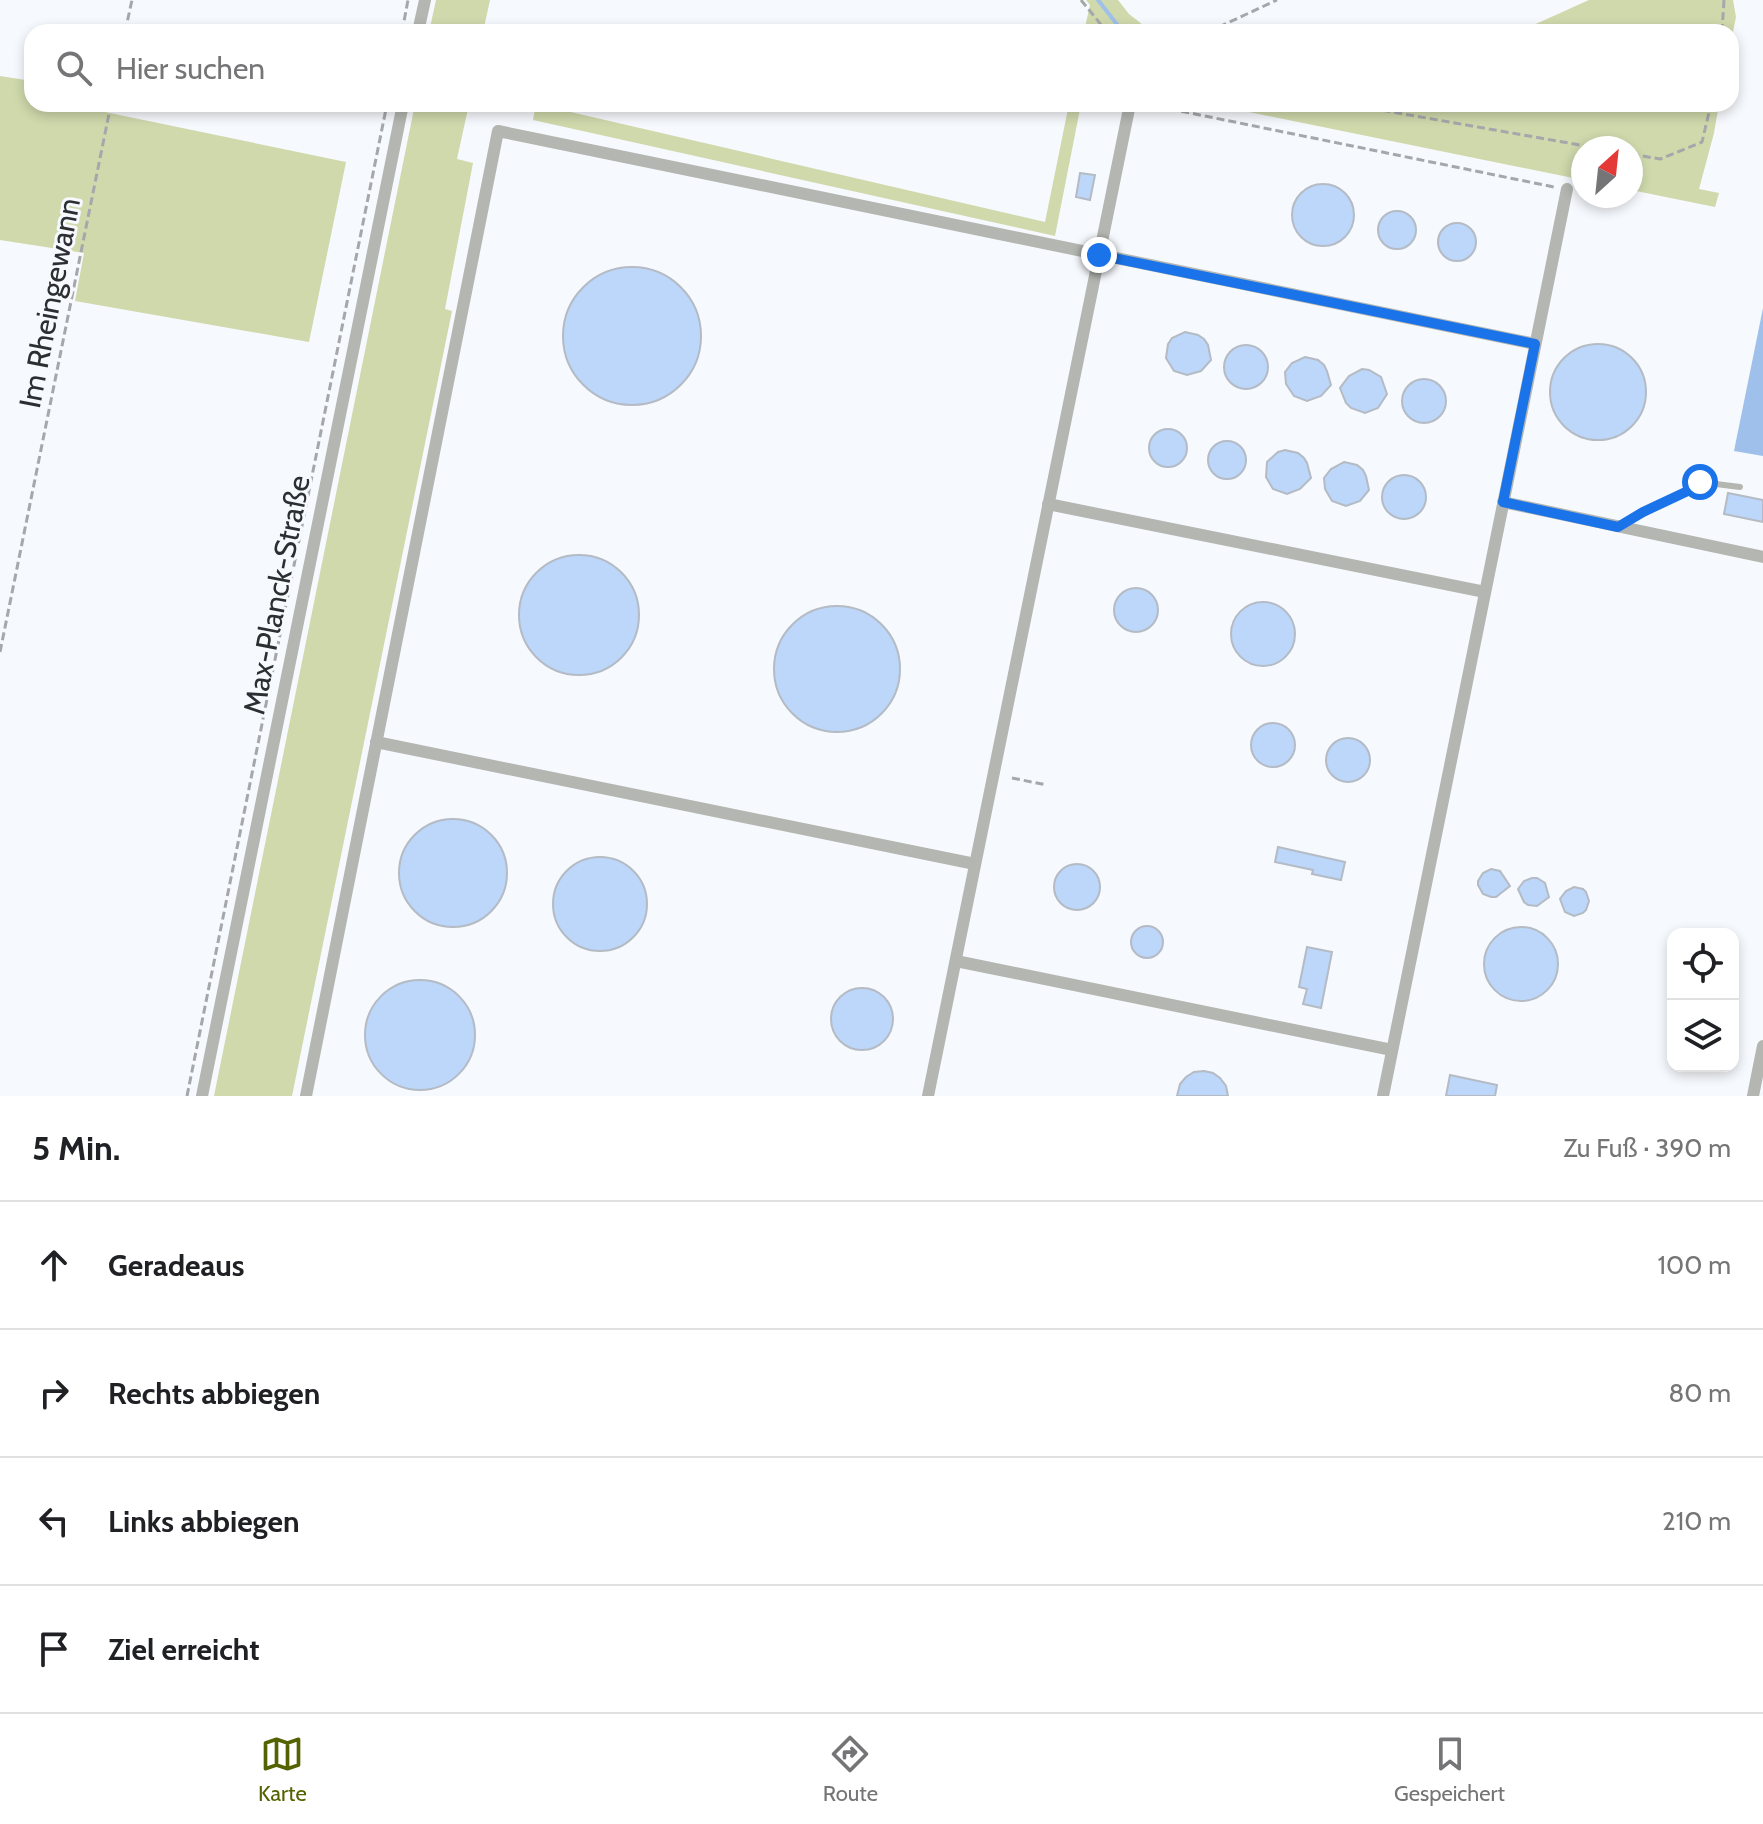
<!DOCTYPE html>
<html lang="de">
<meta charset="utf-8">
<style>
body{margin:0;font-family:Cabin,sans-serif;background:#f6f6f6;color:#202124}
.controls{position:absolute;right:24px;bottom:24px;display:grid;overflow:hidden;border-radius:16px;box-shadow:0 4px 12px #0003}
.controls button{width:72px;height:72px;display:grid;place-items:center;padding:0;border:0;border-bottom:2px solid #e0e0e0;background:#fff;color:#202124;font:40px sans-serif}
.compass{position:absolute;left:1571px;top:136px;width:72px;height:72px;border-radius:50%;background:#fff;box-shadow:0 4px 12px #0003;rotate:27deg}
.stop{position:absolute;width:24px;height:24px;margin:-18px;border:6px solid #1a73e8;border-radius:50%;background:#fff}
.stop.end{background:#1a73e8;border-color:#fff;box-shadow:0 2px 8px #0008}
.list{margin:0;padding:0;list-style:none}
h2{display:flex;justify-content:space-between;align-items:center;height:104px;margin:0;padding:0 32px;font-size:34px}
h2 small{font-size:26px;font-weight:400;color:#757577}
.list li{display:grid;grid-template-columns:52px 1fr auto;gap:24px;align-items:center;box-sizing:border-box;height:128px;padding:0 32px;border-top:2px solid #e0e0e0}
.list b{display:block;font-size:30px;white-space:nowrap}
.list em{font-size:26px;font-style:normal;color:#757577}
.icon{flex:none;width:44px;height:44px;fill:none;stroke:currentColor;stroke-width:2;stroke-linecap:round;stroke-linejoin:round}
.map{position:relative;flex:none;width:1763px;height:1096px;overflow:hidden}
.search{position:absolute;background:#fff;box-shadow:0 4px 12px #0003;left:24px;right:24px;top:24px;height:88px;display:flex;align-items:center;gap:20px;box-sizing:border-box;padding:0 28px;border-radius:24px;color:#757577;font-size:30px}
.sheet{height:616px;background:#fff}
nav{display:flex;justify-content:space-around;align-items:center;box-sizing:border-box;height:112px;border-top:2px solid #e0e0e0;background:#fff;font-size:22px;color:#757577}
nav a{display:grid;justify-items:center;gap:4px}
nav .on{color:#556202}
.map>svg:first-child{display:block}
</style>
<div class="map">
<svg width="1763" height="1096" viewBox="0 0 1763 1096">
<rect width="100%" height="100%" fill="#f6f9fd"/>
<g fill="#cfd9ac">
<path d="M 436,0 L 490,0 L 483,32 L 429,32 Z"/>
<path d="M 1086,0 L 1118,0 L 1129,14 L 1152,32 L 1084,32 L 1090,5 Z"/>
<path d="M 1589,0 L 1733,0 L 1736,17 L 1731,42 L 1731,32 L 1518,32 Z"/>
<path d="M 0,76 L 32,81 L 32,104 L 106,104 L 105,112 L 346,162 L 309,342 L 75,301 L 84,253 L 0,240 Z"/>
<path d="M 415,104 L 469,104 L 457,159 L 473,163 L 445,309 L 452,311 L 292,1096 L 214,1096 Z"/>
<path d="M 536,104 L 1045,222 L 1069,104 L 1081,104 L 1055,236 L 533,120 Z"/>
<path d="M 1210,104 L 1328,104 L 1349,108 L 1358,104 L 1719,104 L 1714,133 L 1699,189 L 1719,193 L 1715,207 L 1631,190 L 1631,148 L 1583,148 L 1583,180 Z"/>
</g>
<path fill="#9ec0ea" d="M 1763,308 L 1763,456 L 1734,451 Z"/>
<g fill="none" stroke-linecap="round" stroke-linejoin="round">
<path stroke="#9ec0ea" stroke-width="4" d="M 1098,0 L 1123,32"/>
</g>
<g fill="#bcd7fa" stroke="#b4bbc4" stroke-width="2">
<path d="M 1080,173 L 1095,175 L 1090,200 L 1076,197 Z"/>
<circle cx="1323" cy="215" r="31"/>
<circle cx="1397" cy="230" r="19"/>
<circle cx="1457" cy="242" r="19"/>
<circle cx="632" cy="336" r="69"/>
<path d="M 1185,332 L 1198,335 L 1204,339 L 1208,345 L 1211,360 L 1201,371 L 1187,375 L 1174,371 L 1166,358 L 1168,344 L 1172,338 Z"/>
<circle cx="1598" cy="392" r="48"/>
<circle cx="1246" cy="367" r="22"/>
<path d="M 1305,357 L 1318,360 L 1324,365 L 1327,371 L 1331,385 L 1321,396 L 1307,401 L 1294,396 L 1286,384 L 1285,372 L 1292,363 Z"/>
<path d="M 1362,369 L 1369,370 L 1381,377 L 1387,394 L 1378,408 L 1365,413 L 1351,408 L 1346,403 L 1340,388 L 1349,376 Z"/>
<circle cx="1424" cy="401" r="22"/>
<circle cx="1168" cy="448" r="19"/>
<circle cx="1227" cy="460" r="19"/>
<path d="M 1285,450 L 1298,453 L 1304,458 L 1307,463 L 1311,478 L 1300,489 L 1287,494 L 1273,489 L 1266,477 L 1267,462 L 1278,452 Z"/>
<path d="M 1344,462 L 1357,465 L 1363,470 L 1366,476 L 1369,490 L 1360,501 L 1346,506 L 1332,501 L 1325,489 L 1324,478 L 1331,469 Z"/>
<circle cx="1404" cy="497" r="22"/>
<path d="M 1728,493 L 1763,500 L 1763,522 L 1724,514 Z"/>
<circle cx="579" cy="615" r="60"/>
<circle cx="1136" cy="610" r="22"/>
<circle cx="1263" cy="634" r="32"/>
<circle cx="837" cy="669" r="63"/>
<circle cx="1273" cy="745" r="22"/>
<circle cx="1348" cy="760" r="22"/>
<circle cx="453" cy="873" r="54"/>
<path d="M 1278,847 L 1345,862 L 1341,880 L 1312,874 L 1313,870 L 1275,862 Z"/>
<circle cx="600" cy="904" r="47"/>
<circle cx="1077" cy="887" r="23"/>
<path d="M 1491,869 L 1500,871 L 1510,886 L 1496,897 L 1491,897 L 1483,894 L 1478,885 L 1478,881 L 1483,873 Z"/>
<path d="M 1532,878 L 1537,878 L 1545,883 L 1549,897 L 1537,906 L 1528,905 L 1524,902 L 1518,889 L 1524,881 Z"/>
<path d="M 1574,887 L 1583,889 L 1586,892 L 1589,901 L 1586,910 L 1583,913 L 1574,916 L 1565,912 L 1560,899 L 1566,891 Z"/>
<circle cx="1147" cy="942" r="16"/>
<circle cx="1521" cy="964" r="37"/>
<path d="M 1307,947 L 1332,952 L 1321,1008 L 1303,1004 L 1307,989 L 1299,987 Z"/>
<circle cx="420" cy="1035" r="55"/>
<circle cx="862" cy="1019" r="31"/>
<path d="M 1204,1071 L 1213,1073 L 1220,1078 L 1226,1086 L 1228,1096 L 1177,1096 L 1180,1084 L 1186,1077 L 1194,1072 Z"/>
<path d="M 1450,1075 L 1497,1085 L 1495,1096 L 1446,1096 Z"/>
</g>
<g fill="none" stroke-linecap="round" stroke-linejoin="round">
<g stroke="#a5a8ab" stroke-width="3" stroke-dasharray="8 4" stroke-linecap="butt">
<path d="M 1081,0 L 1107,32"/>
<path d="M 125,32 L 132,0"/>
<path d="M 402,32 L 408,0"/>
<path d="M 1208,32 L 1277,0"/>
<path d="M 1722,32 L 1724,0"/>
<path d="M 1146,104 L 1554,187"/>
<path d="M 1347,104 L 1597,148"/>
<path d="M 1631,154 L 1660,159 L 1702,142 L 1711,104"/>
<path d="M 0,652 L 111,104"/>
<path d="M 1012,778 L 1047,785"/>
<path d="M 187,1096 L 387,104"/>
</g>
<path stroke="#b4b6b1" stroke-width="6" d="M 1622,525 L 1692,489 L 1700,482 L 1740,487"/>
<g stroke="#b4b6b1" stroke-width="12">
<path d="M 418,32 L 425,0"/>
<path d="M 1503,502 L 1763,557"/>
<path d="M 1048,504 L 1485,592"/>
<path d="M 376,742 L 975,864"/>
<path d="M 956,961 L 1392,1050"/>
<path d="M 202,1096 L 403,104"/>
<path d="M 306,1096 L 498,131 L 1535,344"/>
<path d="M 928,1096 L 1130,104"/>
<path d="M 1383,1096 L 1567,189"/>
<path d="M 1753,1096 L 1763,1046"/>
</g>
</g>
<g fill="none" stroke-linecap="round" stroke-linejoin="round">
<path stroke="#1a73e8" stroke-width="10" d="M 1099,255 L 1535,344 L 1503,502 L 1618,527 L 1643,512 L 1692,489 L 1700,482"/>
</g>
<g text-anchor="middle" stroke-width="6" stroke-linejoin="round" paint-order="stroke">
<g font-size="30" fill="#2c2f32" stroke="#f6f9fd">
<text transform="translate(50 303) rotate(-79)" y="10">Im Rheingewann</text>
<text transform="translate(277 595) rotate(-79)" y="10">Max-Planck-Straße</text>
</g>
</g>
</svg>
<div class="controls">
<button><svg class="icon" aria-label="locate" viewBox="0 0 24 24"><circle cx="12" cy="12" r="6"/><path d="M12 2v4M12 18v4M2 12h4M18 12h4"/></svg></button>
<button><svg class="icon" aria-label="layers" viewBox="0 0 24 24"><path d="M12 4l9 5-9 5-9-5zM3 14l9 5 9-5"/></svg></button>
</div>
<svg class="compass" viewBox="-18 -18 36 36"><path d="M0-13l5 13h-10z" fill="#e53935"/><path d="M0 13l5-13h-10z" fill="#757577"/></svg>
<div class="stop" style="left:1700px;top:482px"></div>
<div class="stop end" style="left:1099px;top:255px"></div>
<div class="search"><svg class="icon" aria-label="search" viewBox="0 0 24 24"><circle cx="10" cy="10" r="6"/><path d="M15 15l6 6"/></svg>Hier suchen</div>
</div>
<section class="sheet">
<h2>5 Min.<small>Zu Fuß · 390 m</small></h2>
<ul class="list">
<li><svg class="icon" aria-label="ahead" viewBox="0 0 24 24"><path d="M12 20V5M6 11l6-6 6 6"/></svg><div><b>Geradeaus</b></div><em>100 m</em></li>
<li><svg class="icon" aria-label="right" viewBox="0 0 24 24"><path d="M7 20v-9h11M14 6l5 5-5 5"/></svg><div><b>Rechts abbiegen</b></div><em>80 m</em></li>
<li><svg class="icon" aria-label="left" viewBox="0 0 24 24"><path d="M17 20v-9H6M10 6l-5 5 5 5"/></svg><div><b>Links abbiegen</b></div><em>210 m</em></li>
<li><svg class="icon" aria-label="arrive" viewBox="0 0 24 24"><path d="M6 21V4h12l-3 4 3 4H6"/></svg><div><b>Ziel erreicht</b></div></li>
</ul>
</section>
<nav>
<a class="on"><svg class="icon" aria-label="map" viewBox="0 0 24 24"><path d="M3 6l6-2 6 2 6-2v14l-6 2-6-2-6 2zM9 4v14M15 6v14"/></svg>Karte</a>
<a><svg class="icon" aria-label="directions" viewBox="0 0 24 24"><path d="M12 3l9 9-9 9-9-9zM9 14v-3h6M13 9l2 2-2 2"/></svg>Route</a>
<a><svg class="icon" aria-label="saved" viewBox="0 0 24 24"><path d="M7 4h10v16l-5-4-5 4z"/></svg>Gespeichert</a>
</nav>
